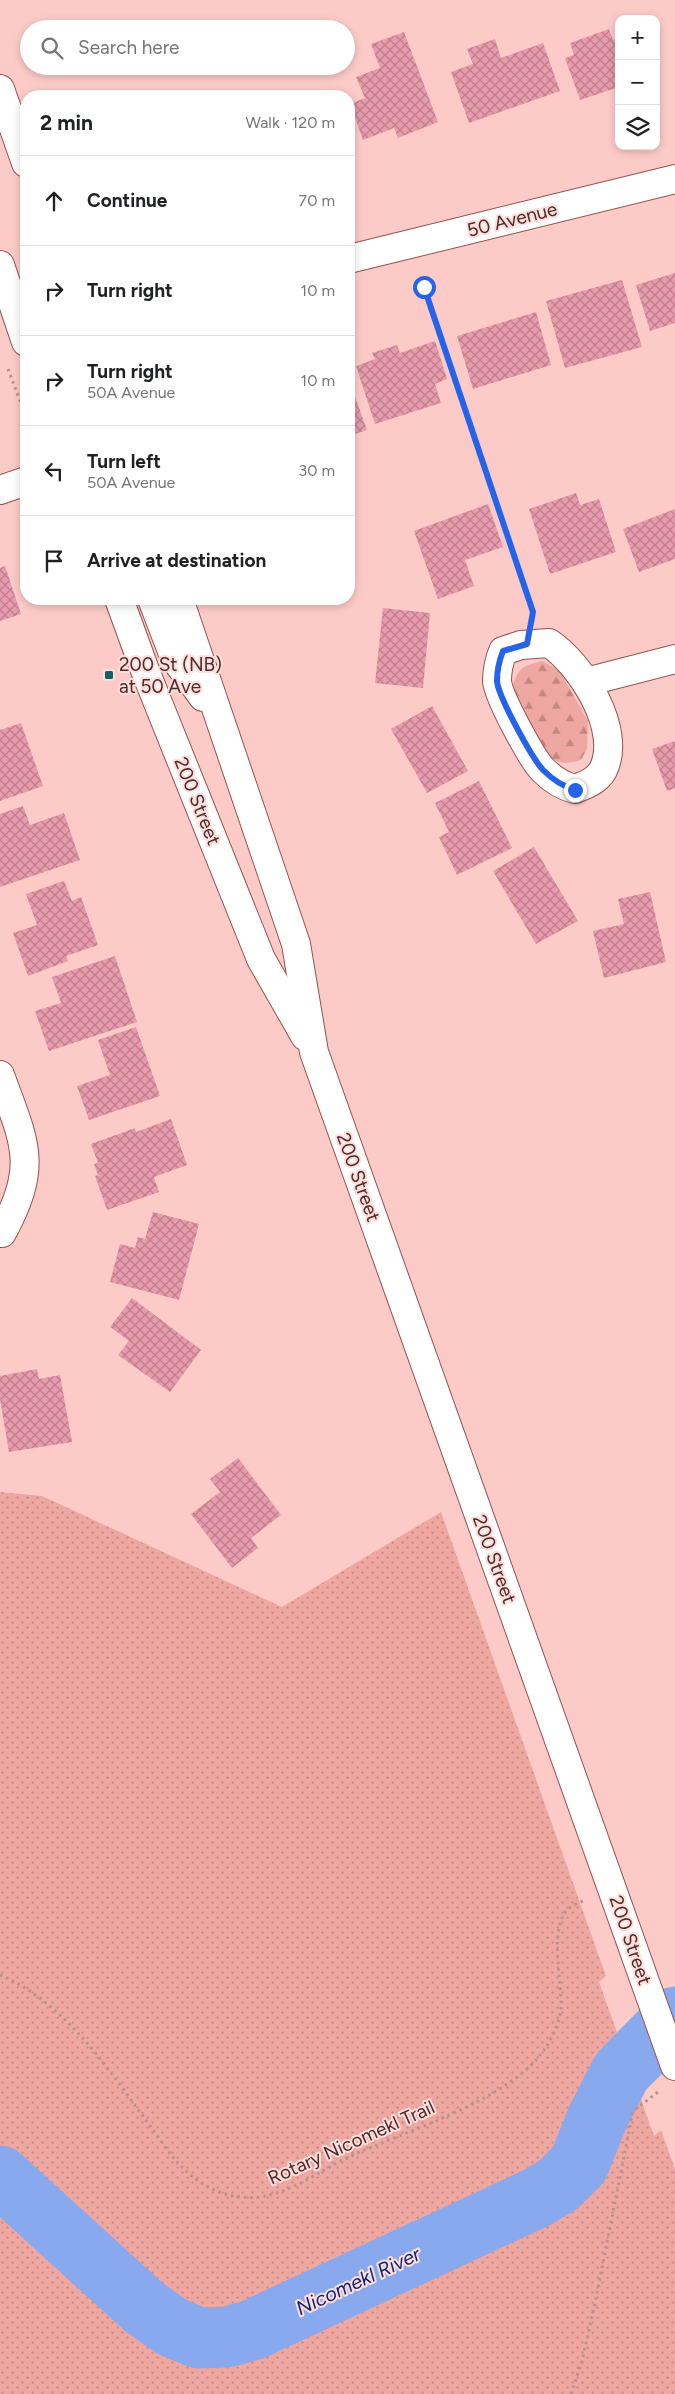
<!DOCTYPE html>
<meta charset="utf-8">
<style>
body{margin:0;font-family:Figtree,sans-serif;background:#f6f6f6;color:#202124}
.controls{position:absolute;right:15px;top:15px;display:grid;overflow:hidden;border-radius:10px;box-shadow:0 2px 8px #0003}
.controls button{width:45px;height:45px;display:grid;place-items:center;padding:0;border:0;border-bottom:1px solid #e0e0e0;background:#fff;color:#202124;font:25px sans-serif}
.stop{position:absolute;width:15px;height:15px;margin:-11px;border:4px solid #2563eb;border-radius:50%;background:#fff}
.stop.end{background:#2563eb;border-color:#fff;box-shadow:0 1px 5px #0008}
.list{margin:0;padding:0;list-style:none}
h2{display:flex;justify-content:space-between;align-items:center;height:65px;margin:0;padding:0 20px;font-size:21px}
h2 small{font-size:16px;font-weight:400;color:#757577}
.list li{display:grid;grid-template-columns:32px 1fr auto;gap:15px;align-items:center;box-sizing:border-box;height:90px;padding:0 20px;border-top:1px solid #e0e0e0}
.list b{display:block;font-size:19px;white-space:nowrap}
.list p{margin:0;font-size:16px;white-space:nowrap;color:#757577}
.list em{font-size:16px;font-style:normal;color:#757577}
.icon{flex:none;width:28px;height:28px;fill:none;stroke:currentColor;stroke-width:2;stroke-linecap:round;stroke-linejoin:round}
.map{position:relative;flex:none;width:675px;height:2394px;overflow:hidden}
.search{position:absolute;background:#fff;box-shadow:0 2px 8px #0003;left:20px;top:20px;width:335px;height:55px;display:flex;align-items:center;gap:12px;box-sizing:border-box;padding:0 18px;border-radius:28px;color:#757577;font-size:19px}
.panel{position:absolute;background:#fff;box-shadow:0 2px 8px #0003;left:20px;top:90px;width:335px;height:515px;border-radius:20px}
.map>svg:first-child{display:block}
</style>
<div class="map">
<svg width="675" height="2394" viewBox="0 0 675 2394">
<defs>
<pattern id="forest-firs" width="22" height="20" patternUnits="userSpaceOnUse" patternTransform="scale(1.25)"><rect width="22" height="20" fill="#efa7a1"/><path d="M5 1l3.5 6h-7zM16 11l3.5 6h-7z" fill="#c48883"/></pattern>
<pattern id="park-dots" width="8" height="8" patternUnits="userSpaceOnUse" patternTransform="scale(1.25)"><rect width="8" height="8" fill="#efa7a1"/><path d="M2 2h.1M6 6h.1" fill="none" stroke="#c48883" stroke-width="1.8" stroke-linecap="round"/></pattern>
<pattern id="building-cross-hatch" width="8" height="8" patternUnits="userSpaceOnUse" patternTransform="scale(1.25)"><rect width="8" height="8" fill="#e79bac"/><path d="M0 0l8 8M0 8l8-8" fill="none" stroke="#bd7f8c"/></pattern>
</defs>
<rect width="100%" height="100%" fill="#fccbc7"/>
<path fill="url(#forest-firs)" d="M 542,661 L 559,670 L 588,721 L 587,749 L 581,760 C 566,764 558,765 547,754 L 512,688 C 518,668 522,666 542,661 Z"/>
<path fill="url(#park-dots)" d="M 0,1492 L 42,1496 L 282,1607 L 441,1512 L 606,1976 L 599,1982 L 654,2136 L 661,2130 L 675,2169 L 675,2394 L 0,2394 Z"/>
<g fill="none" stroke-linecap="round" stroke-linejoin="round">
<path stroke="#89a9ee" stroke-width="61" d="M 0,2176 L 144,2307 L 172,2327 L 199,2338 L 227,2337 L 252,2330 L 536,2198 L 558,2185 L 579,2164 L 597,2119 L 621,2072 L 675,2017"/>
</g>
<g fill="url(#building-cross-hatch)">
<path d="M 609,29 L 613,40 L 619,38 L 619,87 L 580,100 L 565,58 L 574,55 L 570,43 Z"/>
<path d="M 404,32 L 438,122 L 398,138 L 394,128 L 363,140 L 350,104 L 365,98 L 356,77 L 380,68 L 371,44 Z"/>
<path d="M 495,39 L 501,58 L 543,43 L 560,91 L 469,123 L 451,72 L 473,64 L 467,49 Z"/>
<path d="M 675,273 L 675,323 L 650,331 L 636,285 Z"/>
<path d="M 622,280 L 642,347 L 565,368 L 546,301 Z"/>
<path d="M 536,312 L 551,365 L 473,389 L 457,336 Z"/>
<path d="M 435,341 L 447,379 L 435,384 L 441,403 L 375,424 L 356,366 L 375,359 L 372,353 L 397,345 L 400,353 Z"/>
<path d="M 349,380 L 367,430 L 349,436 Z"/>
<path d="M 576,493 L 580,505 L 599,499 L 616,552 L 550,574 L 529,509 Z"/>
<path d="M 488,504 L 503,547 L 465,560 L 474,586 L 438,599 L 414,531 Z"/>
<path d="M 675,509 L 675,559 L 639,572 L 623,529 Z"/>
<path d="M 5,566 L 21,614 L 0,621 L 0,568 Z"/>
<path d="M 383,608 L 430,613 L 423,688 L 375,683 Z"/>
<path d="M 432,706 L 468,771 L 427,793 L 391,729 Z"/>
<path d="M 21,723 L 43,786 L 0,801 L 0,730 Z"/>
<path d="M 675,741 L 675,788 L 667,791 L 652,749 Z"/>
<path d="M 479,781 L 512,848 L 457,875 L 439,837 L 449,832 L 435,803 Z"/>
<path d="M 23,806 L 30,825 L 64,813 L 80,860 L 0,887 L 0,814 Z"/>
<path d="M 534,847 L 578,921 L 536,944 L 493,871 Z"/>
<path d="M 64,881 L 72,901 L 81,897 L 98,945 L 66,956 L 68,961 L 28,976 L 13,933 L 37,925 L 26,894 Z"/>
<path d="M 650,892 L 666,962 L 604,978 L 593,931 L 624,924 L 618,899 Z"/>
<path d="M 115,956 L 137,1022 L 49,1051 L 35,1011 L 61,1003 L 52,977 Z"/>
<path d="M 136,1027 L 160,1096 L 89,1120 L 77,1086 L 110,1075 L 98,1040 Z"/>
<path d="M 171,1119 L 187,1165 L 154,1177 L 159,1192 L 107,1210 L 95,1176 L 98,1175 L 94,1164 L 98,1163 L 91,1144 L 135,1128 L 136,1132 Z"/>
<path d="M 153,1212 L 199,1224 L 179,1300 L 110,1282 L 120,1244 L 135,1248 L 138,1237 L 145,1239 Z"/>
<path d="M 132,1298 L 201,1350 L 170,1392 L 118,1355 L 129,1341 L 110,1327 Z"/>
<path d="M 37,1369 L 39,1379 L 60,1375 L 72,1442 L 9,1452 L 0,1399 L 0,1376 Z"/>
<path d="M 238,1458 L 281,1515 L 251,1538 L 258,1548 L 232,1568 L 191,1514 L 220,1492 L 210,1479 Z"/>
</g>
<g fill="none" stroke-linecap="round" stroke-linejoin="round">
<defs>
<g id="minor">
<path d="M 349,259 L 675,179"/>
<path d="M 0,490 L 26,481"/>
<path d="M 549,643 C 581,664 623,730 603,770 C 597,781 585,785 575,789 C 562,786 553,780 543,770 C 532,759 498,696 497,681 C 497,670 499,661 503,651 L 521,645 Z"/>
<path d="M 586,682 L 675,659"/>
<path d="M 0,1075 C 25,1144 39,1164 2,1233 L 0,1233"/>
</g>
<g id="major">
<path d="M 0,89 L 26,163"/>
<path d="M 0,265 L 26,342"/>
<path d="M 119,599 L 146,673 L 261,959 L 305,1036"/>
<path d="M 152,599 L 175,659 L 203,697"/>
<path d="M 179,599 L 296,944 L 314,1052 L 675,2066"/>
</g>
</defs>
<use href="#minor" stroke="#96504c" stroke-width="30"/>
<use href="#major" stroke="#96504c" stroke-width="30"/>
<g stroke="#bb908d" stroke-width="3" stroke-dasharray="2.5 4" stroke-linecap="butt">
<path d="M 424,287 L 473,428 L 533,614"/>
<path d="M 8,369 L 22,406 L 21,426"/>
<path d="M 0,1975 C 64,2002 106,2066 145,2119 C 169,2151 181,2176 219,2192 C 232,2197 251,2199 265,2196 C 296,2190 321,2170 349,2157 C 405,2131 514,2099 546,2047 C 553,2037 560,2020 561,2008 C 562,1982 551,1939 563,1916 C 566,1908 576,1904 583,1901"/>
<path d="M 571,2394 L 582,2361 L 595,2303 L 633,2111 L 658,2092"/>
</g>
<use href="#minor" stroke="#fff" stroke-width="28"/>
<use href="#major" stroke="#fff" stroke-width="28"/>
</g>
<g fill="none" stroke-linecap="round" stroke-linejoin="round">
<path stroke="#2563eb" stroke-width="6" d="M 424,287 L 533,612 L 527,644 L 503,651 C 499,661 497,670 497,681 C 498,696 532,758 543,770 C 553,780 562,786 575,790"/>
</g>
<rect fill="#116169" stroke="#ffddda" stroke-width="2" x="104" y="670" width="10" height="10" rx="2.5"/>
<g text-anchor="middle" stroke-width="4" stroke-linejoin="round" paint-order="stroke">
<g font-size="19" fill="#4b2c29" stroke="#ffddda">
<text transform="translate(512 219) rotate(-14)" y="7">50 Avenue</text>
<text transform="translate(198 801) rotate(68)" y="7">200 Street</text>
<text transform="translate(359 1177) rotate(70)" y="7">200 Street</text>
<text transform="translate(495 1559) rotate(70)" y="7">200 Street</text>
<text transform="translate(631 1940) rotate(71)" y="7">200 Street</text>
<text transform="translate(351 2142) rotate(-24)" y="7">Rotary Nicomekl Trail</text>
</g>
<g font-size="19" fill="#4b2c29" stroke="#ffddda" text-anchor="start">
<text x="119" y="671">200 St (NB)<tspan x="119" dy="22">at 50 Ave</tspan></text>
</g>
<g font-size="20" font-style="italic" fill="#0b2674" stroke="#ffddda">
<text transform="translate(358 2281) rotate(-25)" y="7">Nicomekl River</text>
</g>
</g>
</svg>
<div class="controls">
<button>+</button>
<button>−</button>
<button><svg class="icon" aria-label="layers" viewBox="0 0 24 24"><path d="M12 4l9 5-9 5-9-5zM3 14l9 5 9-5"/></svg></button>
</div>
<div class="stop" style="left:424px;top:287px"></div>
<div class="stop end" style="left:575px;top:790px"></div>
<div class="search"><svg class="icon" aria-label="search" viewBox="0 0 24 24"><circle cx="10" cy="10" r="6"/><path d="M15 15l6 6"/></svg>Search here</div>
<section class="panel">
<h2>2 min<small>Walk · 120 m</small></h2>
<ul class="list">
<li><svg class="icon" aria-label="ahead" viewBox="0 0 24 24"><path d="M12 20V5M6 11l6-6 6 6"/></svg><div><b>Continue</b></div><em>70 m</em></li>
<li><svg class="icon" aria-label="right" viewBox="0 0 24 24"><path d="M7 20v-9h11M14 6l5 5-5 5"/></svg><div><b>Turn right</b></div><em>10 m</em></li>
<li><svg class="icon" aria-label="right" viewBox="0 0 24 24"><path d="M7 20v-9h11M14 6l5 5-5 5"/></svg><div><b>Turn right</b><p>50A Avenue</p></div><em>10 m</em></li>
<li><svg class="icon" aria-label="left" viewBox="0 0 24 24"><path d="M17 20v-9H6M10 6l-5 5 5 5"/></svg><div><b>Turn left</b><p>50A Avenue</p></div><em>30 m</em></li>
<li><svg class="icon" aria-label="arrive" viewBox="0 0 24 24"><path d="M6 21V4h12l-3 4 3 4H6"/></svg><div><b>Arrive at destination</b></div></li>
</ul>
</section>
</div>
